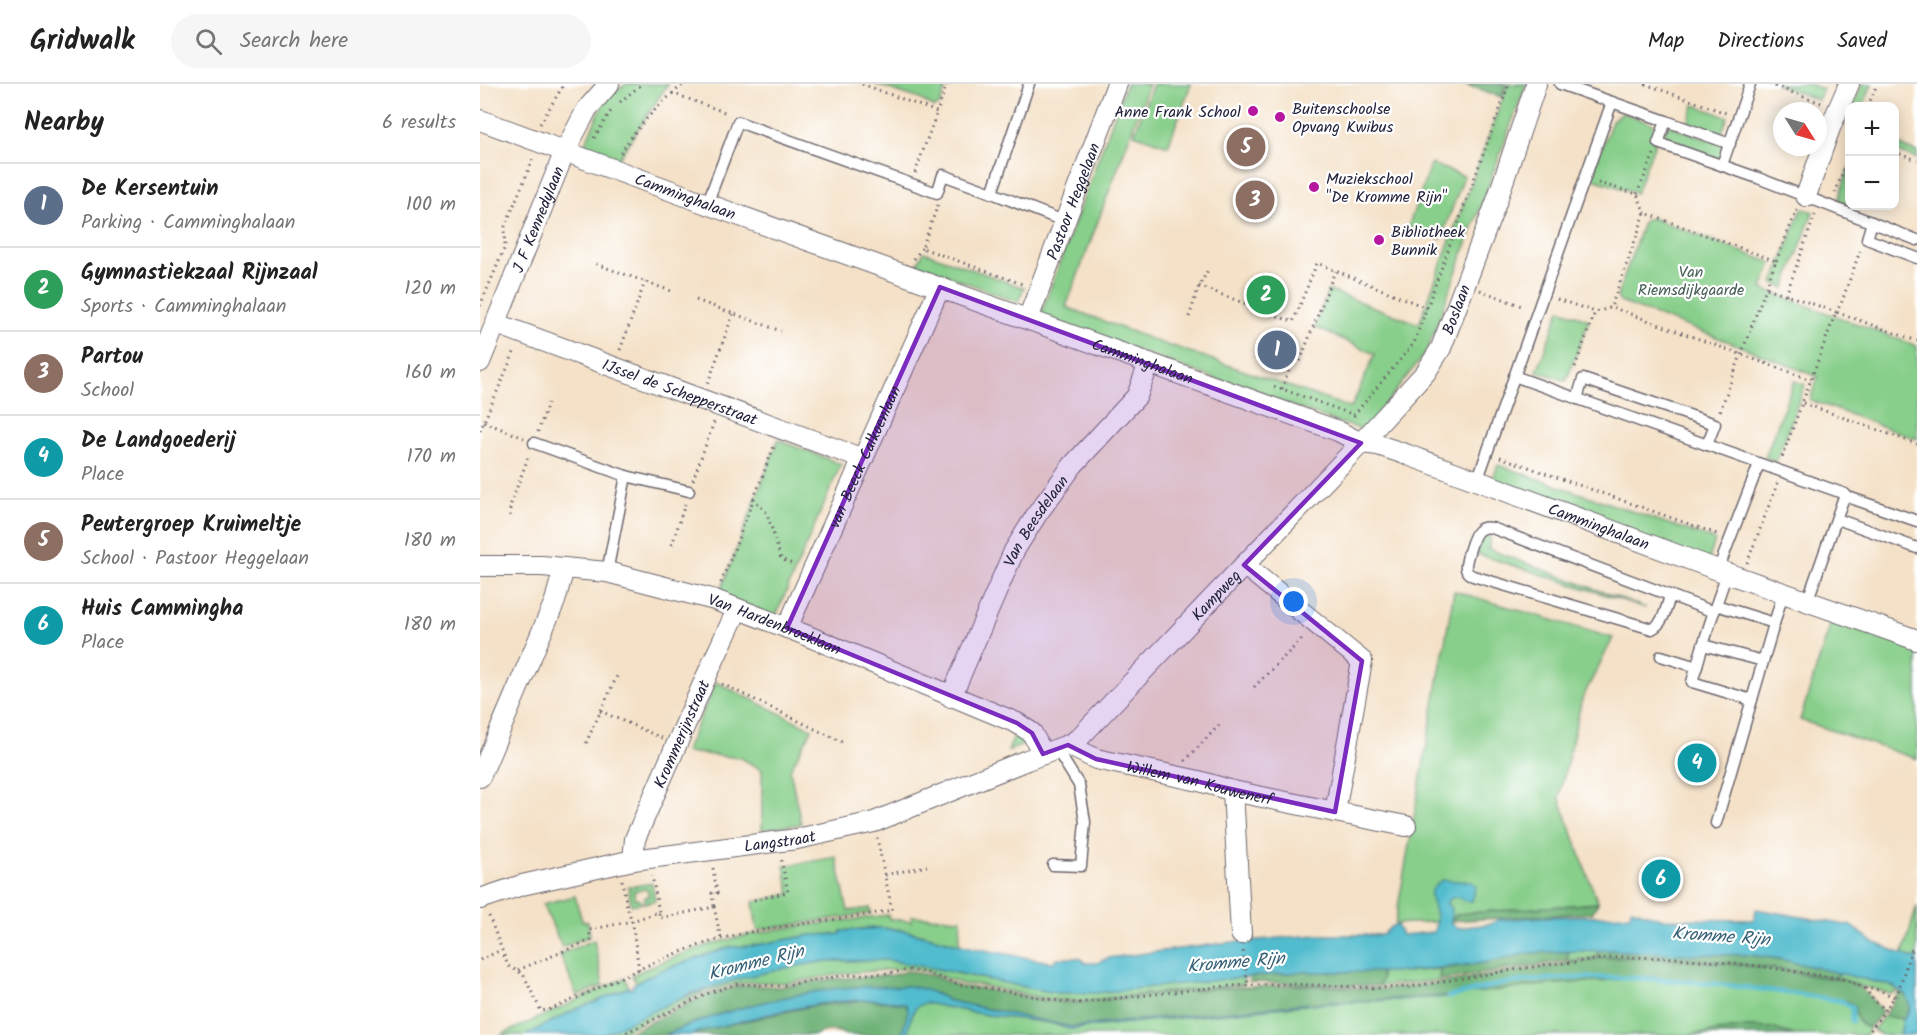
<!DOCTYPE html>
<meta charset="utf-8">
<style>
body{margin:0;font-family:Kalam,sans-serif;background:#f6f6f6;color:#222}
.controls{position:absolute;right:18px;top:18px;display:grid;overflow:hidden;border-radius:12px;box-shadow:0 3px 15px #0003}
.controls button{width:54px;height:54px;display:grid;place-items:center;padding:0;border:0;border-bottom:2px solid #e0e0e0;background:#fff;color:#222;font:30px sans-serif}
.compass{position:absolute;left:1293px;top:18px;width:54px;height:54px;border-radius:50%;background:#fff;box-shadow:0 3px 15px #0003;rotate:127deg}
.you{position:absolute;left:814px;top:518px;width:21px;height:21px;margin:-15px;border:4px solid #fff;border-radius:50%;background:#1a73e8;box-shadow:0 0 0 9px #1a73e833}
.badge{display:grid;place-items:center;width:39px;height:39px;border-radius:50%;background:#db2777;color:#fff;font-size:20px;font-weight:700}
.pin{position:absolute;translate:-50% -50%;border:3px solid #fff;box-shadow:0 2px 6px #0006}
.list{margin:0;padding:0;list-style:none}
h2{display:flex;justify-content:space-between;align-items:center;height:78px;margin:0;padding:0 24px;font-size:26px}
h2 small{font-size:20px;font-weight:400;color:#767676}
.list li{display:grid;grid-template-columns:39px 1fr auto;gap:18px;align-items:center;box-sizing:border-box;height:84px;padding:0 24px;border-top:2px solid #e0e0e0}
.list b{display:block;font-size:22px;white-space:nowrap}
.list p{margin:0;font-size:20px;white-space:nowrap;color:#767676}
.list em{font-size:20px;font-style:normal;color:#767676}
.icon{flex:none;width:33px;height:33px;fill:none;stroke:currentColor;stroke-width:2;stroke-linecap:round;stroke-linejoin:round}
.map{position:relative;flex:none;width:1437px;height:951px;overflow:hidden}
header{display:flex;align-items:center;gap:36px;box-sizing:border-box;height:84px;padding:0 30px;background:#fff;border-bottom:2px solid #e0e0e0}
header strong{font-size:28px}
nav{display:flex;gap:33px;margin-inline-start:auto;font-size:21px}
.search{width:420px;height:54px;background:#f6f6f6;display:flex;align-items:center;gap:15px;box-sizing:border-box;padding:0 21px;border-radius:33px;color:#767676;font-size:22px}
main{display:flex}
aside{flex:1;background:#fff}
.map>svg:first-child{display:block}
</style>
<header>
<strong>Gridwalk</strong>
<div class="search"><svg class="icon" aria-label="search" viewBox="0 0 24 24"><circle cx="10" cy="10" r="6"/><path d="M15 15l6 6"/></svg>Search here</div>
<nav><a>Map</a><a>Directions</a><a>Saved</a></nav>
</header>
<main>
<aside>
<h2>Nearby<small>6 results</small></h2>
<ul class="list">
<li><span class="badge" style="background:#5c6f8a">1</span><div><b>De Kersentuin</b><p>Parking · Camminghalaan</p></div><em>100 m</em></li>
<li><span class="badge" style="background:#2e9e5b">2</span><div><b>Gymnastiekzaal Rijnzaal</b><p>Sports · Camminghalaan</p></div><em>120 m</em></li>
<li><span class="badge" style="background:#8d6e63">3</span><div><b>Partou</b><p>School</p></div><em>160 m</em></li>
<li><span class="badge" style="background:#0f9aa8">4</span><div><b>De Landgoederij</b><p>Place</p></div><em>170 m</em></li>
<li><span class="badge" style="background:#8d6e63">5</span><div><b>Peutergroep Kruimeltje</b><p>School · Pastoor Heggelaan</p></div><em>180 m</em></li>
<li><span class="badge" style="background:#0f9aa8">6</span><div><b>Huis Cammingha</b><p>Place</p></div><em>180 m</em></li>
</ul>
</aside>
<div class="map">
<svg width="1437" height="951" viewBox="0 0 1437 951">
<rect width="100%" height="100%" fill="#fff"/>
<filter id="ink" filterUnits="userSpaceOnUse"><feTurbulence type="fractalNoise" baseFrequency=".0167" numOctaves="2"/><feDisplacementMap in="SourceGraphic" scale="12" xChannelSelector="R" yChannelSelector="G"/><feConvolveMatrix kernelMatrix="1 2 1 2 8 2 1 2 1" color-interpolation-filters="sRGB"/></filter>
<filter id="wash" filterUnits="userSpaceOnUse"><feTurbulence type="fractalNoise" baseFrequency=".008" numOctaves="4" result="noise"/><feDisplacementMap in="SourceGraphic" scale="24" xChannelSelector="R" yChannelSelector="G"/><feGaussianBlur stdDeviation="1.35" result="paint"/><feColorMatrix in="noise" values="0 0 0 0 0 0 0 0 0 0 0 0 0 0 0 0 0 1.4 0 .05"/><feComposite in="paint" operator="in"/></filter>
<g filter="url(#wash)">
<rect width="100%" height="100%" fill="#f4e1c7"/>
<g fill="#88cf8b" stroke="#557863" stroke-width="1.5">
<path d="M 146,0 L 188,0 L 135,80 L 102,66 L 125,15 Z"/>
<path d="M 394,0 L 467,0 L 460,20 L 455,24 L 440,15 Z"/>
<path d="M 646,0 L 669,0 L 586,223 L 692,263 L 693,262 L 871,324 L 895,270 L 835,243 L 848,206 L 939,240 L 1028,0 L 1046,0 L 947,267 L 885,346 L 860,339 L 560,232 Z"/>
<path d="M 673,0 L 711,0 L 688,62 L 654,50 Z"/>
<path d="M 1296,0 L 1329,0 L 1343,5 L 1338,16 Z"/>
<path d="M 1382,0 L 1392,0 L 1383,22 L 1373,22 Z"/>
<path d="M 1214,21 L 1248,33 L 1241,50 L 1208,39 Z"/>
<path d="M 1143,29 L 1172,39 L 1178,51 L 1156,109 L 1110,94 L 1133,35 Z"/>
<path d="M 1187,41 L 1247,62 L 1241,79 L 1182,58 Z"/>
<path d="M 1415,59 L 1437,68 L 1437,75 L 1415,67 Z"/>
<path d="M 951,80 L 984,92 L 961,155 L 928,143 Z"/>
<path d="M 1369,83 L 1370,118 L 1369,121 L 1358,116 Z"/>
<path d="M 1322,124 L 1333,128 L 1305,204 L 1293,199 Z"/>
<path d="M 1172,134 L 1292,179 L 1282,205 L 1437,262 L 1437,355 L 1330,316 L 1338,293 L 1255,260 L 1140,218 L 1137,213 L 1164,136 Z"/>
<path d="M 444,168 L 544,204 L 538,218 L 437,180 Z"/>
<path d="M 1080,225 L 1109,236 L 1086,297 L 1057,287 Z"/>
<path d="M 1314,297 L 1325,301 L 1296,378 L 1285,373 Z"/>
<path d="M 298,356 L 361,380 L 294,536 L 238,514 Z"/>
<path d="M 1018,381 L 1235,456 L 1228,479 L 1010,402 Z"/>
<path d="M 1003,451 L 1011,454 L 1008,465 L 1166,524 L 997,470 L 1000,453 Z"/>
<path d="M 974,507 L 1133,554 L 1102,615 L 1079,713 L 1118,819 L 978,830 L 971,837 L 915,840 Z"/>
<path d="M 1352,535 L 1437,565 L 1437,675 L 1320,636 Z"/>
<path d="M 236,598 L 332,645 L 310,686 L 321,740 L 282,746 L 282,686 L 261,674 L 205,668 Z"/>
<path d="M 537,645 L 548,659 L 528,667 Z"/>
<path d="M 356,773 L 368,827 L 390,824 L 391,829 L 277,846 L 273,818 L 310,810 L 304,782 Z"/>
<path d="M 172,799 L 175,817 L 164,819 L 165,813 L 169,812 L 167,805 L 154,807 L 155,815 L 159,815 L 162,819 L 151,821 L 148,803 Z"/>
<path d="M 95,812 L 102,837 L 108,838 L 110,852 L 82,863 L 63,820 Z"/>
<path d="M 1437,822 L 1437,874 L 1422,872 Z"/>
<path d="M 408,831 L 409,835 L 431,837 L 432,832 L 481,835 L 479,860 C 453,854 426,844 400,844 C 387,843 374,846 362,847 L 362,850 L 331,851 L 271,862 L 250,863 L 179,887 L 156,899 L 152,891 C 180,878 209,866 239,858 C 293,843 352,839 408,831 Z"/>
<path d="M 114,856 L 123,901 L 97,912 L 80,870 Z"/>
<path d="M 1117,866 L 1118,873 L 1085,877 L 1088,873 L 1088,867 Z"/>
<path d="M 407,876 L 458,885 L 554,905 L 594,909 L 615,909 L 763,892 L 764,900 L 598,917 L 563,914 L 499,901 L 482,900 L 446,887 L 429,884 L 369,889 L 306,899 L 271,898 L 252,901 L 221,910 L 135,951 L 122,951 C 192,916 269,884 347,877 C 367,876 387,876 407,876 Z"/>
<path d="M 961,885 L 959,892 L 961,896 L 899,902 L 902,894 L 900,887 L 925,888 Z"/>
<path d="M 1360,889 L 1412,902 L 1417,904 L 1416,908 L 1410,910 C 1401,906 1394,905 1385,903 C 1374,901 1366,894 1355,894 Z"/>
<path d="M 1173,893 L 1298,906 L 1368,917 L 1375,922 L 1381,941 L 1389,944 L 1386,951 L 1374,951 L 1370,949 L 1363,951 L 1314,951 L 1291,944 L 1266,943 L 1209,951 L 427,951 L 434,924 L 438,921 L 446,919 L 502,930 L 570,939 L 589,945 L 833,920 L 967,913 L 967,912 L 1062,901 Z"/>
<path d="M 145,894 L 149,903 L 113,919 L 98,924 L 46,951 L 21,951 Z"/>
<path d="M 1404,932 L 1423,935 L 1420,951 L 1401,951 L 1393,946 Z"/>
</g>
<g fill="#6eb277" stroke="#486a59" stroke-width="1.5">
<path d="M 984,0 L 1026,0 L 1021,13 Z"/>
<path d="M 1118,819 L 1112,829 L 971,837 L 977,830 Z"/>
<path d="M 1117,866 L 1270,871 L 1300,875 L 1360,889 L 1355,894 C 1314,886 1274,882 1232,877 C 1194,873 1157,871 1118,873 Z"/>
<path d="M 1088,867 L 1088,873 L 1085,877 L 961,896 L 959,892 L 961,885 L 1004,879 L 1049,869 Z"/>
<path d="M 1123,874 C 1200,872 1277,882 1353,895 L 1364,896 L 1381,904 L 1400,924 L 1402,929 L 1389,944 C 1378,940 1375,934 1375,922 L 1368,917 L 1298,906 L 1173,893 L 1062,901 L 967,912 L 824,920 L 591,943 L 466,916 L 465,914 L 455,909 L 377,903 L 356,905 L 299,915 L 212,939 L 185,951 L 144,951 L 224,912 L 256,903 L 271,901 L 299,903 L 351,895 L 411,891 L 428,887 L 453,892 L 480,903 L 497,904 L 563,916 L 596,919 L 737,904 L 820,901 L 903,905 L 960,899 Z"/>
<path d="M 897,887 L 900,887 L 902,894 L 899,902 L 769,898 L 769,892 L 819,888 Z"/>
<path d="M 1421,906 C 1431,916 1432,924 1423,935 L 1404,932 Z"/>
<path d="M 388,916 L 426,920 L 428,927 L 422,951 L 366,951 C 355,945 346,946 335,951 L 211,951 L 225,946 L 332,922 Z"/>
<path d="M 1266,943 L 1291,944 L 1314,951 L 1209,951 Z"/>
</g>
<g fill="#51bcce" stroke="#3a6f84" stroke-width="1.5">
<path d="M 962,796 L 992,798 L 996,802 L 992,817 L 985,817 L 978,813 C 973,813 968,814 967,820 L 971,824 L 971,839 L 978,844 L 1010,840 L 1018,836 L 1061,833 L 1150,831 L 1151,825 L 1184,835 L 1274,836 L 1276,825 L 1372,842 L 1393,858 L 1432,874 L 1437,874 L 1437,951 L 1420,951 L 1423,935 L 1430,926 L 1430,922 L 1425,910 L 1412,902 L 1300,875 L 1270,871 L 1204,870 L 1129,866 L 1049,869 L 1004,879 L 924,888 L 819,888 L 615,909 L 577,909 L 554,905 L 458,885 L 407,876 L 363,877 L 346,877 L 306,884 L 266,893 L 209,910 L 122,951 L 46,951 L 98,924 L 113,919 L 149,903 L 150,905 L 153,904 L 152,901 L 179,887 L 250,863 L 271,862 L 331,851 L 361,850 L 361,847 L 400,844 L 426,847 L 494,864 L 570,878 L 573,878 L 577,874 L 600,874 L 605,879 L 617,879 L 628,874 L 753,858 L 838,851 L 903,851 C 907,847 911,840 917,841 L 922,851 L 954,848 C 955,843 957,837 956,832 C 953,815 943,809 962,796 Z"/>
<path d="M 427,902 L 444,905 L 465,914 L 466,916 L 591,943 L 824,920 L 968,913 L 833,920 L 589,945 L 570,939 L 502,930 L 446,919 C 430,922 431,936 427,951 L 422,951 L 428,927 L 426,920 C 367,906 284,932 225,946 L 211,951 L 185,951 C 237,928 296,913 353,905 C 377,902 402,903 427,902 Z"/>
</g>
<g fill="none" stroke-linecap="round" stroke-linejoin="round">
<path stroke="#51bcce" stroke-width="5" d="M 968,913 C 990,908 1012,901 1035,898 C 1145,886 1253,900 1362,917 L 1372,924 L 1372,937"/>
</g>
</g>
<g filter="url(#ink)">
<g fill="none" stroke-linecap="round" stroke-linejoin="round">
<defs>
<g id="lane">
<path d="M 1080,0 L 1186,37 L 1178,59 L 1278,94 L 1437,156"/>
<path d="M 1186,37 L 1250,60"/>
<path d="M 1242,81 L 1270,0"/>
<path d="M 512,109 L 586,138"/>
<path d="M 227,120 L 258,38 L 457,109 L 463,91 L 512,109 L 549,0"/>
<path d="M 1392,138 L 1387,155 L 1437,174"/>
<path d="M 1034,292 L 1365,410 L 1327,518"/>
<path d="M 1097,315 L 1103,295 L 1235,340 L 1227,361"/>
<path d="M 54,359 L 146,392 L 209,407"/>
<path d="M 997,397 L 1132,18"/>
<path d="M 1365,412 L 1437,437"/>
<path d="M 1357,435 L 1437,464"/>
<path d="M 1238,486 L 1279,380"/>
<path d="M 127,488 L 146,392"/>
<path d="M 1247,489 L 1236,521 L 1294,539"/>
<path d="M 1190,512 C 1186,524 1184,539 1172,545 L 993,492 C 989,490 987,489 986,485 C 985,479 993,451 998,447 C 1002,443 1007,443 1012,444 L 1234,528"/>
<path d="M 1236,521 L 1223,561 L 1283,577"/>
<path d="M 1223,561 L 1212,598 L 1272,616"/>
<path d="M 1181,572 L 1217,583"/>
<path d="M 1236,739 L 1303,509"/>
<path d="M 573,781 L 601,782 L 605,738 L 599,701 L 577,666"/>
</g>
<g id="street">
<path id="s1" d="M 0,36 L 227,120 L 858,347 L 881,359 L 898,361 L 928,371 L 1238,486 L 1437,556"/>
<path d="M 1326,112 L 1350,44 L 1369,0"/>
<path id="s2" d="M 548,235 L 637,0"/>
<path id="s3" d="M 17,240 L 383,375"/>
<path id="s4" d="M 0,278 L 85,67 L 107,25 L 129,0"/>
<path id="s5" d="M 0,482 L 62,482 L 127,488 L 235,516 L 323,550 L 537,639 L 552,649 L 563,670"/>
<path id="s6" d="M 307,544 L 460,203"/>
<path id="s7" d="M 471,613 L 534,467 L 557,430 L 593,381 L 657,312 L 669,279"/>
<path id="s8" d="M 588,661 L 616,675 L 719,697 L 753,707 L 855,728 L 882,577 L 764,481"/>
<path d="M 0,693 L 75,517 L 84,484"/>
<path d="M 753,707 L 761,850"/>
<path d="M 855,728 L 926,742"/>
<path id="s9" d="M 153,776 L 155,755 L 227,591 L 257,526"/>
<path id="s10" d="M 0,815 L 42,801 L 153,776 L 317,755 L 394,738 L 547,676 L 588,661 L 598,655 L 881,359 L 946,288 L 961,264 L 1016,119 L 1056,0"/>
</g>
</defs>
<use href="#lane" stroke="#6c656c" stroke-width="13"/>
<use href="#street" stroke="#6c656c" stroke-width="22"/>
<g stroke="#6c656c" stroke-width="3" stroke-dasharray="1.5 4.5" stroke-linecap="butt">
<path d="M 382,0 L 457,28 L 467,0"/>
<path d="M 1165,0 L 1246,29"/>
<path d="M 1289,0 L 1341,19"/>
<path d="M 192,9 L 247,29"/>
<path d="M 140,18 L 162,0"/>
<path d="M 1388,22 L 1397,0"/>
<path d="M 60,40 L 84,0"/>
<path d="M 114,54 L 131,27"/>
<path d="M 1414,68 L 1437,76"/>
<path d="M 141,69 C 156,43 180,19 204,0"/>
<path d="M 435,89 L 457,28"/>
<path d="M 1118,99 L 1157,110 L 1165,129"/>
<path d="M 1355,109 L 1370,69"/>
<path d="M 1157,110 L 1174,70"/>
<path d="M 458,121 L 442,164 L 542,200"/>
<path d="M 434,175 L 442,164"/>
<path d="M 1296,177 L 1317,126"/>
<path d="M 116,180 L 194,208"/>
<path d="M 719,202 L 813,238 L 837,179 L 947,224"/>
<path d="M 1287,204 L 1356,228 L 1361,220 L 1380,167"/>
<path d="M 1000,206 L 1044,223"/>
<path d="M 1306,211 L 1335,131"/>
<path d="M 1077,215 L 1115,228 L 1130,224"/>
<path d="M 216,216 L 301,247"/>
<path d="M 0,222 L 25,163 L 24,145 L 53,75 L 52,73"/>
<path d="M 709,233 L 719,202 L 728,186"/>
<path d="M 140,266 L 165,198"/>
<path d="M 820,277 L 855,187"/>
<path d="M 1095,283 L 1115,228"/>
<path d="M 228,299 L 253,230"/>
<path d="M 794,303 L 802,305 L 874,331 L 934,259 L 1029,0"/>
<path d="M 802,305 L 813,274"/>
<path d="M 1323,319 L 1437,360"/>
<path d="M 1240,327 L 1296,177 L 1165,129 L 1131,223 L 1331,296"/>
<path d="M 4,338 L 44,354"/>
<path d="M 0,347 L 35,266"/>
<path d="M 58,348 L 68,319"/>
<path d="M 1020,373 L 1237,450"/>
<path d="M 1302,373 L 1356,228 L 1437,257"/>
<path d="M 213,396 L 234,338"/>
<path d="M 273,414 L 287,429 L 301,475 L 315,481"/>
<path d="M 30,432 L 30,422 L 49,371"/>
<path d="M 192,461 L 205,420"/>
<path d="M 1267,479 L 1298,398"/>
<path d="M 241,499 L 295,360"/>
<path d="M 242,600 L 362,658"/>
<path d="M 774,603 L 824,553"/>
<path d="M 120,627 L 182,654"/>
<path d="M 106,659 L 137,592"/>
<path d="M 705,677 L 742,638"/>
<path d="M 233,784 L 237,809 L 232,809 L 234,823"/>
<path d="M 405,791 L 447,782"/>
<path d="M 142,796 L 147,823 L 152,837 L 159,886"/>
<path d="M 274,816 L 308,808 L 301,774"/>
<path d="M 179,829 L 180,834 L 234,823 L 241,855"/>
<path d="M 9,832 L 28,882 L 43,890 L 61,927 L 72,925 C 127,901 182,871 240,855 C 296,840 355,838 412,826 L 397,754"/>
<path d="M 763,867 L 768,902"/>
<path d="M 0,876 L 21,866"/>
<path d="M 38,886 L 111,856 L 109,846 L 152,837 L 179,828 L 172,792"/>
<path d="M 1385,904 L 1394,917 L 1406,926"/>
<path d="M 141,951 L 229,909 L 257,900 L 300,902 L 367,891 L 408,889 L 429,886 L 448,889 L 483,902 L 501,903 L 579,917 L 596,919 L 746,902 L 811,900 L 900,904 L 929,903 L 1064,881 L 1142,873 L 1199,874 L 1279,882 L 1364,895 L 1385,904 L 1399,906 L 1414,913"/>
<path d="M 1387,951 L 1418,908 L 1430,869 L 1432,866 L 1437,866"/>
</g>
<use href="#lane" stroke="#fff" stroke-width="10"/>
<use href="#street" stroke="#fff" stroke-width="20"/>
</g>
</g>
<path fill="#7b2cbf" fill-opacity="0.2" stroke="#7b2cbf" stroke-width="4.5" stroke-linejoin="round" d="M 460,203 L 881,359 L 764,481 L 882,577 L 855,728 L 616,675 L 588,661 L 563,670 L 552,649 L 537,639 L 307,544 Z"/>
<g fill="#b5179e" stroke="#fff" stroke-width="2">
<circle cx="773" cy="27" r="6"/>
<circle cx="800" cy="33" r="6"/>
<circle cx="834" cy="103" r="6"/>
<circle cx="899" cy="156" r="6"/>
</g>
<g text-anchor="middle" stroke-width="4.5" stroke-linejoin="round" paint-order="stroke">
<g font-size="16" fill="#22223b" stroke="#fff" text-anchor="start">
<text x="812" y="30">Buitenschoolse<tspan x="812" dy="18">Opvang Kwibus</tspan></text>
<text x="761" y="33" text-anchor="end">Anne Frank School</text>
<text x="846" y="100">Muziekschool<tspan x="846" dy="18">"De Kromme Rijn"</tspan></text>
<text x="911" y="153">Bibliotheek<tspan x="911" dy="18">Bunnik</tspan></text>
</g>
<g font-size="16" fill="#22223b" stroke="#fff">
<text dy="6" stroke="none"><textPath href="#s1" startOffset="219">Camminghalaan</textPath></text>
<text dy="6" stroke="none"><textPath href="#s2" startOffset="126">Pastoor Heggelaan</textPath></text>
<text dy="6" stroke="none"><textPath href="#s4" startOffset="154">J F Kennedylaan</textPath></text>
<text dy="6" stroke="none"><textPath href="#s10" startOffset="1198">Boslaan</textPath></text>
<text dy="6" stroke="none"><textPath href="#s1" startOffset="705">Camminghalaan</textPath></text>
<text dy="6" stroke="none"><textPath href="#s3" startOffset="195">IJssel de Schepperstraat</textPath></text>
<text dy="6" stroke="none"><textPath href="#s6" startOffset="188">van Beeck Calkoenlaan</textPath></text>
<text dy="6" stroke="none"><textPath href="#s7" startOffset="196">Van Beesdelaan</textPath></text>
<text dy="6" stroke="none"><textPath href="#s1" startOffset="1191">Camminghalaan</textPath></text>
<text dy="6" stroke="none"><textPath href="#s10" startOffset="822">Kampweg</textPath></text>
<text dy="6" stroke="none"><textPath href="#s5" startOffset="303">Van Hardenbroeklaan</textPath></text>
<text dy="6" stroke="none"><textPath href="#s9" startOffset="136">Krommerijnstraat</textPath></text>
<text dy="6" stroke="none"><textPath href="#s8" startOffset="138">Willem van Kouwenerf</textPath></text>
<text dy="6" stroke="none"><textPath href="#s10" startOffset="306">Langstraat</textPath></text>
</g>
<g font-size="16" fill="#465f57" stroke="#fff">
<text x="1211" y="193">Van<tspan x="1211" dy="18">Riemsdijkgaarde</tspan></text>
</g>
<g font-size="18" font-style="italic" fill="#356076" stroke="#fff">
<text transform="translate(1241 852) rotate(4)" y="6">Kromme Rijn</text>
<text transform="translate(276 878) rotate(-14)" y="6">Kromme Rijn</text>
<text transform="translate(756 878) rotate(-5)" y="6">Kromme Rijn</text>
</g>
</g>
</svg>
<div class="controls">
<button>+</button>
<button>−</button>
</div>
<svg class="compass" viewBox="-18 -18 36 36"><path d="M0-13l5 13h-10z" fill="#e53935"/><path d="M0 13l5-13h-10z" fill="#767676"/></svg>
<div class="you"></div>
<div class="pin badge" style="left:797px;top:266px;background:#5c6f8a">1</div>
<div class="pin badge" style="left:786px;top:211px;background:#2e9e5b">2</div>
<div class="pin badge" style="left:775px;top:116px;background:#8d6e63">3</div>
<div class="pin badge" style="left:1217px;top:679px;background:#0f9aa8">4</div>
<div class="pin badge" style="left:766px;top:63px;background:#8d6e63">5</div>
<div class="pin badge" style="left:1181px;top:795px;background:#0f9aa8">6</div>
</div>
</main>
